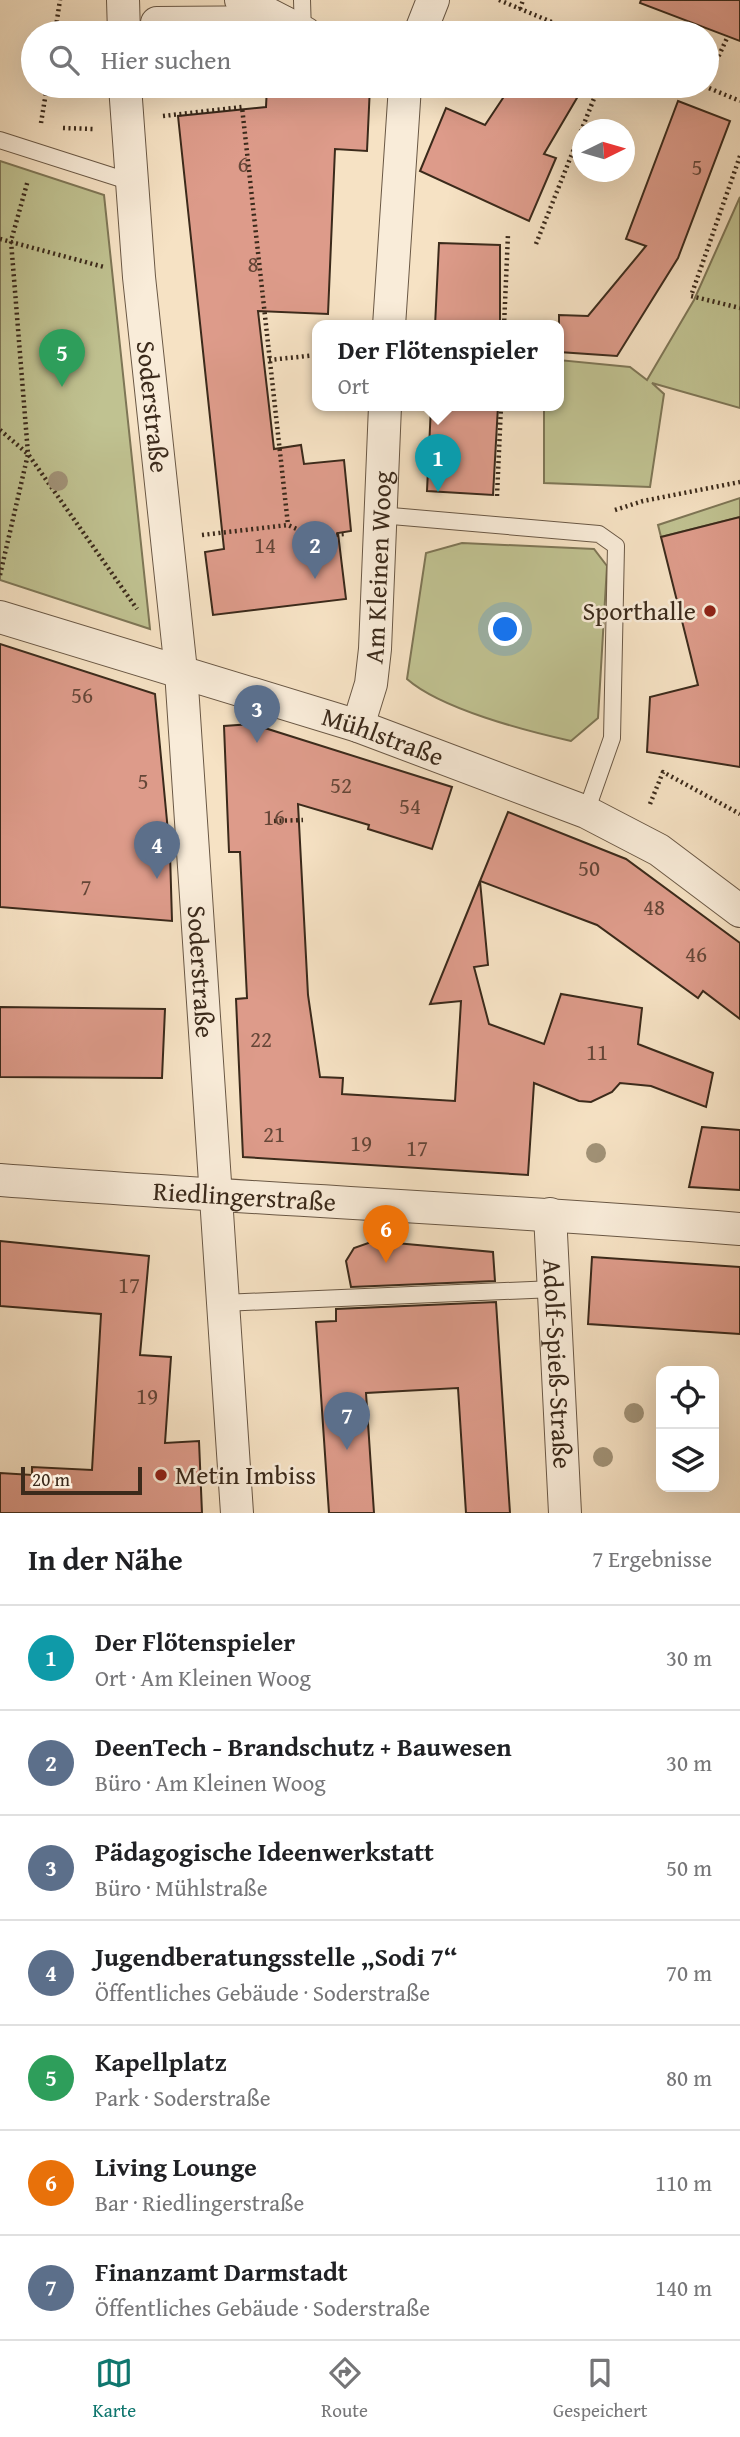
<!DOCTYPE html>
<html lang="de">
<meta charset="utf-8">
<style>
body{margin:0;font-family:"Gentium Book Plus",serif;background:#f2f2f2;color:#202124}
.controls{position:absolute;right:21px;bottom:21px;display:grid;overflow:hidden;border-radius:14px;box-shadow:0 7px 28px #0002}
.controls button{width:63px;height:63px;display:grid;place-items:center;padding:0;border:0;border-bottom:2px solid #e0e0e0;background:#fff;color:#202124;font:35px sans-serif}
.compass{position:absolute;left:572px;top:119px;width:63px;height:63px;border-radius:50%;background:#fff;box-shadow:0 7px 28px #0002;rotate:85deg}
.scale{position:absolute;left:21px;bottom:18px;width:121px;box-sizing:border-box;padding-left:7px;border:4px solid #3b2a1b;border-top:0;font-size:19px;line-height:24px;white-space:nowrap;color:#3b2a1b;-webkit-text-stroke:5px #f9ecd9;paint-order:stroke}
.you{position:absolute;left:506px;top:630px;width:24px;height:24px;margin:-18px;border:5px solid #fff;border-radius:50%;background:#1a73e8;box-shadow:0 0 0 10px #1a73e833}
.badge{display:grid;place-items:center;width:46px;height:46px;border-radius:50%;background:#0f766e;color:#fff;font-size:23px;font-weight:700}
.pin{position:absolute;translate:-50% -58px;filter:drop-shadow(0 2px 4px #0008)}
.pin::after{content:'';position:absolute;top:37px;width:24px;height:21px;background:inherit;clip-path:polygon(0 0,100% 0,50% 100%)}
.popup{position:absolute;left:312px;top:320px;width:252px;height:91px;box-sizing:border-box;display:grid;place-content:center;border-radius:14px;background:#fff;filter:drop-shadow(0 2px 5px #0005);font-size:23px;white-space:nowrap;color:#757577}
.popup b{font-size:26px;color:#202124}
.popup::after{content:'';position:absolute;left:50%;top:100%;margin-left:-14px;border:14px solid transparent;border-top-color:#fff}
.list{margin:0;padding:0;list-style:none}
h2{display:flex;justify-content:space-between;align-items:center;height:91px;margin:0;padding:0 28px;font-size:30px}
h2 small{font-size:23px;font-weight:400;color:#757577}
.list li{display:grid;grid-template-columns:46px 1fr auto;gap:21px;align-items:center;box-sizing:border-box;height:105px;padding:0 28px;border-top:2px solid #e0e0e0}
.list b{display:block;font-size:26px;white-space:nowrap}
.list p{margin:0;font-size:23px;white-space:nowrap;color:#757577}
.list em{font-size:23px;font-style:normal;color:#757577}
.icon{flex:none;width:38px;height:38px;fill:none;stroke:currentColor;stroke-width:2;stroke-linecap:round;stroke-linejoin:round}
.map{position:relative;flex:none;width:740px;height:1513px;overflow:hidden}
.search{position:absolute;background:#fff;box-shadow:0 7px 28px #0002;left:21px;right:21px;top:21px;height:77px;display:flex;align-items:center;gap:18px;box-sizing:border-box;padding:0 24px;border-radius:38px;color:#757577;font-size:26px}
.sheet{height:826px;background:#fff}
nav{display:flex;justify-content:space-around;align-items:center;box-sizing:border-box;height:98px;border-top:2px solid #e0e0e0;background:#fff;font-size:19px;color:#757577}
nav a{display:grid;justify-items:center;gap:4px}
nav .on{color:#0f766e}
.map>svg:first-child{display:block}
</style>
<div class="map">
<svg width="740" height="1513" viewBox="0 0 740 1513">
<rect width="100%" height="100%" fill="#f6e2c4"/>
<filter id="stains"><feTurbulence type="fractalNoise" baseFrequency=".00286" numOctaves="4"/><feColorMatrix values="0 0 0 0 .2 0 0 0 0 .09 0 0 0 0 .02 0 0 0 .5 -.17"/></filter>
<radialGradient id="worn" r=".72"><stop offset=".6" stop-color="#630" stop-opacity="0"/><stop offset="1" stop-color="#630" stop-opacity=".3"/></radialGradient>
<g fill="#c0c291" stroke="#7e7656" stroke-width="2">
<path d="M 0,161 L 104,195 L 150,629 L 0,580 Z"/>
<path d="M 740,197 L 740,408 L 652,383 L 664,394 L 650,487 L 544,483 L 544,406 L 559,406 L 559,360 L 630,367 L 647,380 L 694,300 Z"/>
<path d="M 740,498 L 740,517 L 661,537 L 658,525 Z"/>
<path d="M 462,543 L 594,549 L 607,566 L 598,718 L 571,741 C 526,731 441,709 407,679 L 426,553 Z"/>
</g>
<g fill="#dd9b8a" stroke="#3b2a1b" stroke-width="2">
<path d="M 641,0 L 740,0 L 740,41 L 640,3 Z"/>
<path d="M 267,86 L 370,86 L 367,151 L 335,149 L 328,314 L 258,311 L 274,449 L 301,445 L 304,464 L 344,460 L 351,531 L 338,533 L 346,599 L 213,615 L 205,552 L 224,549 L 178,116 L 266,107 Z"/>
<path d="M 511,86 L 584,86 L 544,154 L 556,158 L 529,221 L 420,171 L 446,108 L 485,125 Z"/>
<path d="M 678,101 L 730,121 L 678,258 L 617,356 L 559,352 L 559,315 L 588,316 L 646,246 L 626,239 Z"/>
<path d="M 439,243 L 500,245 L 500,326 L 435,326 Z"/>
<path d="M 431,406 L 498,406 L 493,495 L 427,491 Z"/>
<path d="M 740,517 L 740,767 L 647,752 L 650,697 L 698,685 L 661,537 Z"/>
<path d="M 0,644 L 155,694 L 170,853 L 172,921 L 0,907 Z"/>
<path d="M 252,724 L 452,787 L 432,849 L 368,829 L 369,825 L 298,804 L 308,995 L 320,1077 L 343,1078 L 342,1094 L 455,1101 L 461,1001 L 430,1004 L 480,881 L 488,965 L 474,967 L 489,1024 L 544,1044 L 561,994 L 642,1008 L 638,1044 L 713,1073 L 706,1107 L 651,1086 L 620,1083 L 612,1092 L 591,1102 L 579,1101 L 534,1083 L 528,1175 L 243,1157 L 236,999 L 247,998 L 240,852 L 229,852 L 224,726 Z"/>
<path d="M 508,812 L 626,859 L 740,943 L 740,1019 L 703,991 L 698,998 L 597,925 L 480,881 Z"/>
<path d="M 0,1007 L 165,1009 L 162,1078 L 0,1077 Z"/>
<path d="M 702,1127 L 740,1130 L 740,1190 L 689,1187 Z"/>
<path d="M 0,1241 L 149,1256 L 140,1355 L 171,1357 L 165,1443 L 199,1441 L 202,1513 L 0,1513 L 0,1473 L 32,1475 L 32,1467 L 92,1470 L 101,1314 L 0,1306 Z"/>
<path d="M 374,1241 L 493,1252 L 495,1281 L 351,1287 L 346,1261 L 354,1248 Z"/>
<path d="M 592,1257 L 740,1267 L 740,1334 L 588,1324 Z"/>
<path d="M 496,1302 L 510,1513 L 466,1513 L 458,1388 L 366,1393 L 374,1513 L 329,1513 L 316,1322 L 336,1321 L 336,1309 Z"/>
</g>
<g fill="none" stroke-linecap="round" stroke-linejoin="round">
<defs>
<g id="service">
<path d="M 302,0 L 303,33"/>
<path d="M 0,140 L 131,182"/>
<path d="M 380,515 L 599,534 L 616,546 L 612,738 L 586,812"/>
<path d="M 222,1303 L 554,1289"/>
</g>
<g id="minor">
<path d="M 123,0 L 124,33"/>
<path d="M 241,0 L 305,33"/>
<path d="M 157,23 L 283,22"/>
<path d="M 420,33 L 433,0"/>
<path id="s1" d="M 125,86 L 139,277 L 181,671 L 237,1513"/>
<path d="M 389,326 L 405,86"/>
<path id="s2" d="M 0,617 L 358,726 L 586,812 L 659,850 L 740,911"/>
<path id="s3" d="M 358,726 L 371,684 L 375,649 L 385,406"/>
<path id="s4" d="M 0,1180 C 247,1199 494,1209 740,1229"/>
<path id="s5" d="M 550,1214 L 565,1513"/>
</g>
</defs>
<use href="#service" stroke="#6a5845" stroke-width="18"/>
<use href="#minor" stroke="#6a5845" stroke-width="34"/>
<g stroke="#3b2a1b" stroke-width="4.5" stroke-dasharray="2 3.5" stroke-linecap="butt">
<path d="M 499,0 L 578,33"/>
<path d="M 520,9 L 523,0"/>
<path d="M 55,33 L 60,0"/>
<path d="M 707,81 L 728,36"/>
<path d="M 704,86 L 740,101"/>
<path d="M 163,116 L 242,107 L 288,525"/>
<path d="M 41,123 L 47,86"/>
<path d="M 63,128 L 93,129"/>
<path d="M 740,156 L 691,296 L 740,308"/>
<path d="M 0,239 L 104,267"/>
<path d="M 536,244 L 599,86"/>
<path d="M 504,326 L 508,234"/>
<path d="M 269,360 L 317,355"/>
<path d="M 0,430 L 28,454 L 137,609"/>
<path d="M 497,496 L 501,406"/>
<path d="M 615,510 L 643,501 L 740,482"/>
<path d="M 202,535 L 288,525 L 314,537 L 344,534"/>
<path d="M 0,575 L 28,454 L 11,241 L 28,180"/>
<path d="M 650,804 L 663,772 L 740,814"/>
<path d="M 274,821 L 303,820"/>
</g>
<use href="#service" stroke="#f9ecd9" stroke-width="16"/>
<use href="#minor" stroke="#f9ecd9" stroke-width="32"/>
</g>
<g fill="#a19277">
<circle cx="58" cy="481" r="10"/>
<circle cx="596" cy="1153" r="10"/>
<circle cx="634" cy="1413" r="10"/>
<circle cx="603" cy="1457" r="10"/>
</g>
<g fill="#8f2418" stroke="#f9ecd9" stroke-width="2.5">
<circle cx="710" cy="611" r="7"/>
<circle cx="161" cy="1475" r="7"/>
</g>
<g text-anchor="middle" stroke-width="5" stroke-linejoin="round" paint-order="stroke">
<g font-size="23" fill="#644637">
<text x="243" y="172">6</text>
<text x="697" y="175">5</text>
<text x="253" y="272">8</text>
<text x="265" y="553">14</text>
<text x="82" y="703">56</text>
<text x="143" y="789">5</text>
<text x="341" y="793">52</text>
<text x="410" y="814">54</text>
<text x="274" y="825">16</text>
<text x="589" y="876">50</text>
<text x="86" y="895">7</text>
<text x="654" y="915">48</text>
<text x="696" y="962">46</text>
<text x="261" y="1047">22</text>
<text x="597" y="1060">11</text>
<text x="274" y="1142">21</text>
<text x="361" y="1151">19</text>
<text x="417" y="1156">17</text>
<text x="129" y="1293">17</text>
<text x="147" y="1404">19</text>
</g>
<g font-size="26" fill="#3b2a1b" stroke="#f9ecd9">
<text dy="9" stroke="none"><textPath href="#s1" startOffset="322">Soderstraße</textPath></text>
<text dy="9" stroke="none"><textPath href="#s3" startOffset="161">Am Kleinen Woog</textPath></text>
<text dy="9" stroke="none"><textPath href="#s2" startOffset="401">Mühlstraße</textPath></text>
<text dy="9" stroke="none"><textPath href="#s1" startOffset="889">Soderstraße</textPath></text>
<text dy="9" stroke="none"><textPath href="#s4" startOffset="245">Riedlingerstraße</textPath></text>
<text dy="9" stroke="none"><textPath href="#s5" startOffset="150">Adolf-Spieß-Straße</textPath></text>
</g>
<g font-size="26" fill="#3b2a1b" stroke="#f9ecd9" text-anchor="end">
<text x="696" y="620">Sporthalle</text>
<text x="175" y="1484" text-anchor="start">Metin Imbiss</text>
</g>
</g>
<rect width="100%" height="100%" filter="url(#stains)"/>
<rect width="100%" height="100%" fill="url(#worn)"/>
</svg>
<div class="controls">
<button><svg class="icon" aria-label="locate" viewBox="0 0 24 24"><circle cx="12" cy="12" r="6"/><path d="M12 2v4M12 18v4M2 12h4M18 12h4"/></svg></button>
<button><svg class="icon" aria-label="layers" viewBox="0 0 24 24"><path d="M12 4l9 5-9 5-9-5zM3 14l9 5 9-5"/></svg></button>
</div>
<svg class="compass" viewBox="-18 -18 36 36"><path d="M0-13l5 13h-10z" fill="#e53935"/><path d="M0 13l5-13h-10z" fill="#757577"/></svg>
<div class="scale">20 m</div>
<div class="you"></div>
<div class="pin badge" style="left:438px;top:492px;background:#0f9aa8">1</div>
<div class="popup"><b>Der Flötenspieler</b>Ort</div>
<div class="pin badge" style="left:315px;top:579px;background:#5c6f8a">2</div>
<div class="pin badge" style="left:257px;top:743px;background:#5c6f8a">3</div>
<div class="pin badge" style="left:157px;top:879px;background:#5c6f8a">4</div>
<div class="pin badge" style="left:62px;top:387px;background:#2e9e5b">5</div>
<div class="pin badge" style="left:386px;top:1263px;background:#e8710a">6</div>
<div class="pin badge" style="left:347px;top:1450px;background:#5c6f8a">7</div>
<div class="search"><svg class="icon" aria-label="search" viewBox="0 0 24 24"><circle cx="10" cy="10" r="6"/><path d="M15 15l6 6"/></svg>Hier suchen</div>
</div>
<section class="sheet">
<h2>In der Nähe<small>7 Ergebnisse</small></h2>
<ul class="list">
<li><span class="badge" style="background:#0f9aa8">1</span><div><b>Der Flötenspieler</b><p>Ort · Am Kleinen Woog</p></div><em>30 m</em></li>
<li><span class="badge" style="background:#5c6f8a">2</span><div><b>DeenTech - Brandschutz + Bauwesen</b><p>Büro · Am Kleinen Woog</p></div><em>30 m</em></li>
<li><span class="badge" style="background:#5c6f8a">3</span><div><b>Pädagogische Ideenwerkstatt</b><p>Büro · Mühlstraße</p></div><em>50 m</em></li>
<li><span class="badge" style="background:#5c6f8a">4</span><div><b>Jugendberatungsstelle „Sodi 7“</b><p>Öffentliches Gebäude · Soderstraße</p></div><em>70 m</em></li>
<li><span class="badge" style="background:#2e9e5b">5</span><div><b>Kapellplatz</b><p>Park · Soderstraße</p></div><em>80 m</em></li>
<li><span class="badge" style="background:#e8710a">6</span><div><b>Living Lounge</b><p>Bar · Riedlingerstraße</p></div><em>110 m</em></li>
<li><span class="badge" style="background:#5c6f8a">7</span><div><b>Finanzamt Darmstadt</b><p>Öffentliches Gebäude · Soderstraße</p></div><em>140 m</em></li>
</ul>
</section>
<nav>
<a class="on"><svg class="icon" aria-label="map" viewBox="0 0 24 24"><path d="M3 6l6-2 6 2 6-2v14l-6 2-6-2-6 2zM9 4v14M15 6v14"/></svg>Karte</a>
<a><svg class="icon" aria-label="directions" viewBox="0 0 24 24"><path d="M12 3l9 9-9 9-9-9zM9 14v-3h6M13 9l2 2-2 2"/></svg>Route</a>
<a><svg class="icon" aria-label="saved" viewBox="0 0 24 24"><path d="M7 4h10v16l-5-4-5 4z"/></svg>Gespeichert</a>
</nav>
